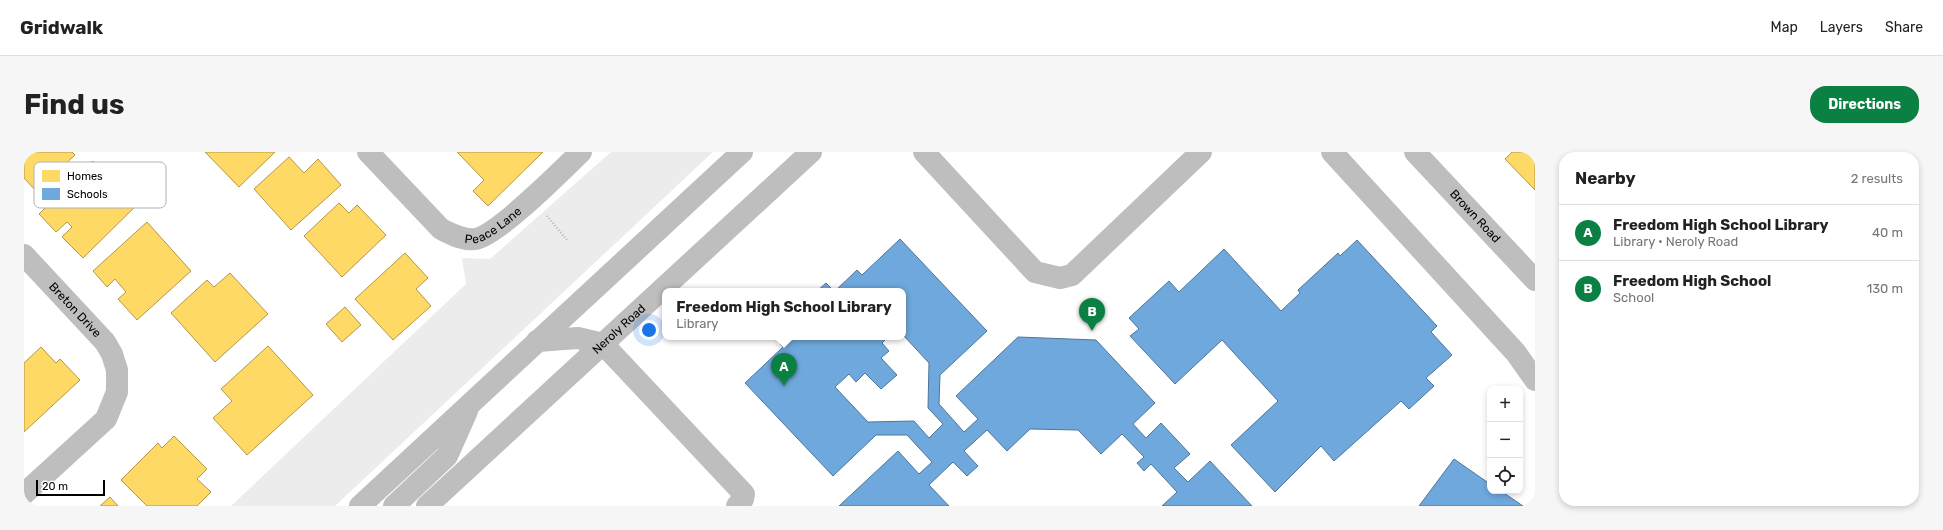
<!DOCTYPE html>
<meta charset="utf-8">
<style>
body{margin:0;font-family:Rubik,sans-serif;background:#f6f6f6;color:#222}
.controls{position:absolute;right:12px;bottom:12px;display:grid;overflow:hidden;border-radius:8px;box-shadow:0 2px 6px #0003}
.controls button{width:36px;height:36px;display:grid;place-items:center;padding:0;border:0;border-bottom:1px solid #e0e0e0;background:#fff;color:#222;font:20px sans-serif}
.scale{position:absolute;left:12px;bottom:10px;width:69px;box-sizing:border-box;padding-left:4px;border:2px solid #000;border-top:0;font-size:11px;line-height:14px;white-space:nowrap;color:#000;-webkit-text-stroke:3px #fff;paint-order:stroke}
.you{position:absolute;left:625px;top:178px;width:14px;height:14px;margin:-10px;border:3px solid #fff;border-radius:50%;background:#1a73e8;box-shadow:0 0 0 6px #1a73e833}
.badge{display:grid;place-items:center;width:26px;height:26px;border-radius:50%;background:#0b8043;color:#fff;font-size:13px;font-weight:700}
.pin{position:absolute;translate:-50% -33px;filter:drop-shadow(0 1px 2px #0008)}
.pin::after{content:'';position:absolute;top:21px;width:14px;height:12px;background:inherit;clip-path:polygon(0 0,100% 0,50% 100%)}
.popup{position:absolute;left:638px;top:136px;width:244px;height:52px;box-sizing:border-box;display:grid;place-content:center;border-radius:8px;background:#fff;filter:drop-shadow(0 1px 3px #0005);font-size:13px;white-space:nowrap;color:#767676}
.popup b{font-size:15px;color:#222}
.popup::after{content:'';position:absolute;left:50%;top:100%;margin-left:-8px;border:8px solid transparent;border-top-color:#fff}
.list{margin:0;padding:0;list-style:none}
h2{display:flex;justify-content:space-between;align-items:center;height:52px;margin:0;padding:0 16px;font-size:17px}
h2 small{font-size:13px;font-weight:400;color:#767676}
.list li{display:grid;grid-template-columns:26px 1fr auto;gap:12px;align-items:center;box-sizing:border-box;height:56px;padding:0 16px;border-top:1px solid #e0e0e0}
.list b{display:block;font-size:15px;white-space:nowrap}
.list p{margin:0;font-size:13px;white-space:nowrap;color:#767676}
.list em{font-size:13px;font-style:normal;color:#767676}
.icon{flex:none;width:22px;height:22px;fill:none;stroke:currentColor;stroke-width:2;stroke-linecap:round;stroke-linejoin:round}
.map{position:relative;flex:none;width:1511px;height:354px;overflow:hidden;border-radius:16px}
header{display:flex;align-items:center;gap:24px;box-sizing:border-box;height:56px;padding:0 20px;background:#fff;border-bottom:1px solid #e0e0e0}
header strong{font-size:19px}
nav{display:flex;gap:22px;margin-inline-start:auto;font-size:14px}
.intro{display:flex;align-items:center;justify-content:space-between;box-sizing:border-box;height:96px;padding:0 24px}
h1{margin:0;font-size:28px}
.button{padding:10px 18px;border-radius:16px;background:#0b8043;color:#fff;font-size:14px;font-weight:700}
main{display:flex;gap:24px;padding:0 24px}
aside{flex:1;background:#fff;border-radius:16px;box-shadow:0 2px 6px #0003}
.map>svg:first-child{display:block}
</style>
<header>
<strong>Gridwalk</strong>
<nav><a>Map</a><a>Layers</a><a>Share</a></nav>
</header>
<div class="intro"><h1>Find us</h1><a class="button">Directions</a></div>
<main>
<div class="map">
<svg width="1511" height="354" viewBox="0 0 1511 354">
<rect width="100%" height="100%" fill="#fff"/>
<path fill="#ececec" d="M 587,0 L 689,0 L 311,354 L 207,354 L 442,132 L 438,106 L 466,107 Z"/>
<g fill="#ffd966" stroke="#b29847">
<path d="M 0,0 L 48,0 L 51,3 L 12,39 L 0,26 Z"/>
<path d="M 181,0 L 251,0 L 215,35 Z"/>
<path d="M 433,0 L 519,0 L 464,54 L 449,39 L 460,28 Z"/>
<path d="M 1488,0 L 1511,0 L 1511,38 L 1481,7 Z"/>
<path d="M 265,5 L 280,21 L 294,7 L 317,33 L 267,78 L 230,37 Z"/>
<path d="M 69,9 L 96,37 L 107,27 L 123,43 L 59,106 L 38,85 L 48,75 L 43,70 L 32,80 L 15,62 Z"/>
<path d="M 315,51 L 325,61 L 333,53 L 362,83 L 318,125 L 280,84 Z"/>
<path d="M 123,70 L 167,119 L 113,168 L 94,147 L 102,140 L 91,127 L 83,135 L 69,119 Z"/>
<path d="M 381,101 L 404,126 L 392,137 L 407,154 L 369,188 L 331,147 Z"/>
<path d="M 206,121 L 244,162 L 191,210 L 147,161 L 183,128 L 190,135 Z"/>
<path d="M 321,155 L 337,173 L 318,190 L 302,172 Z"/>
<path d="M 244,194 L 289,243 L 223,303 L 189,266 L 208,249 L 197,237 Z"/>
<path d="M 17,195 L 32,211 L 36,207 L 56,228 L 0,280 L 0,211 Z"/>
<path d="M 150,284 L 183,317 L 173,327 L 187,340 L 173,354 L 123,354 L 97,328 L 134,291 L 138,296 Z"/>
<path d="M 86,345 L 94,354 L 76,354 Z"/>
</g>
<g fill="#6fa8dc" stroke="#4e769a">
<path d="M 876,87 L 963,179 L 916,223 L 915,252 L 940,280 L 954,267 L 932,244 L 994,185 L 1072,188 L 1131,251 L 1109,272 L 1122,286 L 1137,271 L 1166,302 L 1150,316 L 1164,330 L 1186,309 L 1228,354 L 1138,354 L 1153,340 L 1127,312 L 1120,319 L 1113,311 L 1120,305 L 1098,282 L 1077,302 L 1054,278 L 1006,277 L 983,299 L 963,278 L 940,299 L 954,314 L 943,324 L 929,310 L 905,333 L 925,354 L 815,354 L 874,299 L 895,322 L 908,310 L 883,283 L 852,283 L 809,324 L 721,231 L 759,195 L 756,192 L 763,185 L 864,185 L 858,191 L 865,199 L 857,206 L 873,223 L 857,237 L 841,221 L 832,230 L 825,222 L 811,235 L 844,270 L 890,269 L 905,286 L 919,272 L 904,256 L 905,211 L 879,183 L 879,139 L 811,139 L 833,118 L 838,123 Z"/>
<path d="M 1333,88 L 1413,174 L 1407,180 L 1428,203 L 1402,226 L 1410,234 L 1385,257 L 1377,249 L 1310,309 L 1297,294 L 1251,340 L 1207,293 L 1254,249 L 1198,188 L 1151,232 L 1106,184 L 1115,177 L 1105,166 L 1145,129 L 1155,140 L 1200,97 L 1257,159 L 1276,141 L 1274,138 L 1314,101 L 1316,104 Z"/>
<path d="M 802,131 L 810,139 L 793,139 Z"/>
<path d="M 1430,307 L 1466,332 L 1466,339 L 1477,339 L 1499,354 L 1395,354 Z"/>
</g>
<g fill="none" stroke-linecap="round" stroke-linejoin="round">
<path stroke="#b9b9b9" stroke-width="2.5" stroke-dasharray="1 2" stroke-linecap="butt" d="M 523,64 L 543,88"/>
<g stroke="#bebebe" stroke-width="22">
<path id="s1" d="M 344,0 L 417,77 C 427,82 440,89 452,87 C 475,82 537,19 557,0"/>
<path d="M 900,0 L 1011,120 L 1036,126 L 1048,123 L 1177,0"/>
<path d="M 1308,0 L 1492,201 L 1511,228"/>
<path id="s2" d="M 1391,0 L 1511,128"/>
<path id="s3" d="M 0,103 L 81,190 L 88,202 L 93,218 L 93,240 L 82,267 L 0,342"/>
<path d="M 513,189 L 554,186 L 579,192 L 720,342 L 719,347 L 713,354"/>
<path d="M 336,354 L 718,0"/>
<path d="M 370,354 L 423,304 L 443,259"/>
<path id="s4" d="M 403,354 L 787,0"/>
</g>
</g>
<g text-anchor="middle" stroke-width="4" stroke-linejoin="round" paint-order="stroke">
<g font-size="12" fill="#000" stroke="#fff">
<text dy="4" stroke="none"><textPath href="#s2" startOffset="88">Brown Road</textPath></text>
<text dy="4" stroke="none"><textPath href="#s1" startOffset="164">Peace Lane</textPath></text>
<text dy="4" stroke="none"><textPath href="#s3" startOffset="75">Breton Drive</textPath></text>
<text dy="4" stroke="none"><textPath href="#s4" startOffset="261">Neroly Road</textPath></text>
</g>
</g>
<rect x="10" y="10" width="132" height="46" rx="6" fill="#fff" stroke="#b2b2b2" stroke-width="1"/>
<rect x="18" y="18" width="18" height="12" fill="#ffd966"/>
<rect x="18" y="36" width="18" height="12" fill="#6fa8dc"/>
<g font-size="11" fill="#000">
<text x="43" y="28">Homes</text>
<text x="43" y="46">Schools</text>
</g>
</svg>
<div class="controls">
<button>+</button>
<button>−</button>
<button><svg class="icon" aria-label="locate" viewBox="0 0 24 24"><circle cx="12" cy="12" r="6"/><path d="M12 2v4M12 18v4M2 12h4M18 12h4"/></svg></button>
</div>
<div class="scale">20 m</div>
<div class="you"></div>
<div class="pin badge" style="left:760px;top:234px">A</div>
<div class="popup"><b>Freedom High School Library</b>Library</div>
<div class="pin badge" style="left:1068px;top:179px">B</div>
</div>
<aside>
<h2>Nearby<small>2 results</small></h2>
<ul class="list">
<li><span class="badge">A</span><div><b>Freedom High School Library</b><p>Library · Neroly Road</p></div><em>40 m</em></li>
<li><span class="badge">B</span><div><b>Freedom High School</b><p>School</p></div><em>130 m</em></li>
</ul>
</aside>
</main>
